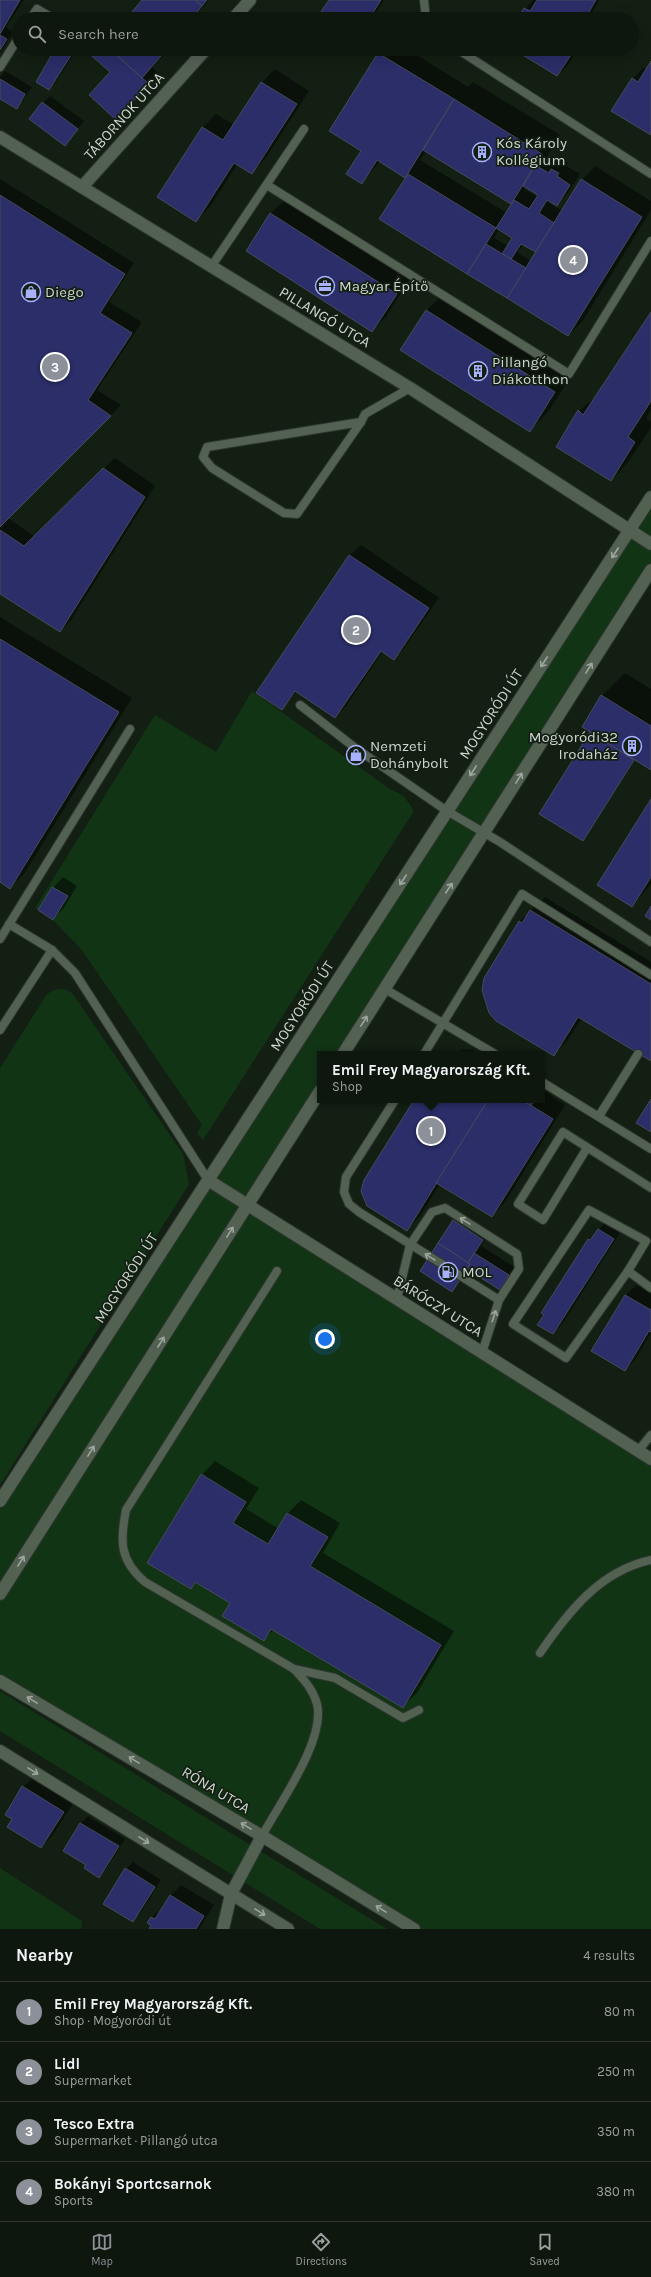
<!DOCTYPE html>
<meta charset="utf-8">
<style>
body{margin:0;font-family:Karla,sans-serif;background:#1c241c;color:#f1f3f6}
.you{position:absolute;left:325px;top:1339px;width:14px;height:14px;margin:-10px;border:3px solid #fff;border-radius:50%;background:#1a73e8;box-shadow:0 0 0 6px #1a73e833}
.badge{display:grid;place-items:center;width:26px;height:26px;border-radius:50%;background:#8c9099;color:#fff;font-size:13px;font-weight:700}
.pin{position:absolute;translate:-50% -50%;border:2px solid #fff;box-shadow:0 1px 4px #0006}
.popup{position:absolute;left:317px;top:1051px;width:228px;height:52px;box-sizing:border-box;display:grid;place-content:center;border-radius:0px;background:#0e170e;filter:drop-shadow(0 1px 3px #0005);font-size:13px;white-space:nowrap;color:#9b9f9e}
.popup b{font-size:15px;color:#f1f3f6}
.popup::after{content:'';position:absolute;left:50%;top:100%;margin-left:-8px;border:8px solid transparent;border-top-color:#0e170e}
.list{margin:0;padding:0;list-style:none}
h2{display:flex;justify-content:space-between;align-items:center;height:52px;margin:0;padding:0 16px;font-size:17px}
h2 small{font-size:13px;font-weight:400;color:#9b9f9e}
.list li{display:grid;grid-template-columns:26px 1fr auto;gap:12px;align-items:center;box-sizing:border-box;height:60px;padding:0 16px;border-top:1px solid #2e362e}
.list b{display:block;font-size:15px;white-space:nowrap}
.list p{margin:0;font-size:13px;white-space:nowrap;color:#9b9f9e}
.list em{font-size:13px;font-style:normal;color:#9b9f9e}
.icon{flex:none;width:22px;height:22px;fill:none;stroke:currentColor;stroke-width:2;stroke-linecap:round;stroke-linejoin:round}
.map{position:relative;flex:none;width:651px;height:1929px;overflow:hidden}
.search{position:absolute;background:#0e170e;box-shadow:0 4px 16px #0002;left:12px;right:12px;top:12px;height:44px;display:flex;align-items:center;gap:10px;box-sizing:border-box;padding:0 14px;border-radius:22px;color:#9b9f9e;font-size:15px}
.sheet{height:292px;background:#0e170e}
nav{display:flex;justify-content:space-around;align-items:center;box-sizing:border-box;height:56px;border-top:1px solid #2e362e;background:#0e170e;font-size:11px;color:#9b9f9e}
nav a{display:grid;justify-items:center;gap:2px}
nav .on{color:#8c9099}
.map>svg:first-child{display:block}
</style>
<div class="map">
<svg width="651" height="1929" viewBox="0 0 651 1929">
<rect width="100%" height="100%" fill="#131f13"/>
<g fill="#113415">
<path d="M 651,497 L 651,570 L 343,1054 L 320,1054 L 320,1091 L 248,1205 L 651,1459 L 651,1929 L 414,1929 L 0,1681 L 0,1501 Z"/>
<path d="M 252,691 L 390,789 L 404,796 L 414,811 L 203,1140 L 197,1133 L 202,1125 L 81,949 L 53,920 L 35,908 L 155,715 L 216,752 Z"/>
<path d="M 64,989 L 72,993 L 183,1154 L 189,1184 L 0,1485 L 0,1068 L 47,994 L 54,990 Z"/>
<path d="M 0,1691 L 387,1929 L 320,1929 L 0,1731 Z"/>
<path d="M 0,1868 L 82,1921 L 81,1929 L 0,1929 Z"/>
</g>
<g fill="#0007" fill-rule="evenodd">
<path d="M 0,0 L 24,0 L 6,27 L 13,32 L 0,53 Z"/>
<path d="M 143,0 L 209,0 L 193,19 L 127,19 Z"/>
<path d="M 330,0 L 384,0 L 372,19 L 317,19 Z"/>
<path d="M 533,0 L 599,0 L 588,19 L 518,19 Z"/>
<path d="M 56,49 L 77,49 L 56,82 L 49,89 Z"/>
<path d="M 86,49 L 169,49 L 152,67 L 158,73 L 127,108 L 112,72 Z"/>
<path d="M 384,49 L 407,49 L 468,87 L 473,82 L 560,135 L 547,156 L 559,163 L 563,159 L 568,163 L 566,166 L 580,174 L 567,194 L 557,205 L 550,201 L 549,203 L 562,211 L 582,180 L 595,166 L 651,201 L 651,210 L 582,322 L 568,335 L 380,219 L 406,177 L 380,161 L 362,183 L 362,150 L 331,131 ZM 426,151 L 512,204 L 507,213 L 420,160 ZM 527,187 L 539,194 L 537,197 L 524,189 ZM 499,229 L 513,238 L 508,246 L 494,238 ZM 524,244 L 537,252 L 531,261 L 517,252 Z"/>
<path d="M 515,49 L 578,49 L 568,65 L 557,75 Z"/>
<path d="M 651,63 L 651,134 L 633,79 L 643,68 L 647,70 Z"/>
<path d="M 275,69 L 309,91 L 265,159 L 252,172 L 238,163 L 210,207 L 196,220 L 158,196 L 203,127 L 216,114 L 234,125 L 262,82 Z"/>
<path d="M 5,71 L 32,87 L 17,108 L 0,98 L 0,77 Z"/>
<path d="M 50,96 L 84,121 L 65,145 L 43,103 Z"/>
<path d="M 0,179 L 134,263 L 109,302 L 142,322 L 97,390 L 121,405 L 8,518 L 35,537 L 115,458 L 155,486 L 71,620 L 60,631 L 0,593 Z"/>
<path d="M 285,200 L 409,280 L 386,317 L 372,330 L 247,251 L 271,213 Z"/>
<path d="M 445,292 L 573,373 L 548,412 L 530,430 L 426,311 Z"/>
<path d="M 651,313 L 651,410 L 646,418 L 651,422 L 651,427 L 629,461 L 611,480 L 557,447 L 579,411 L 599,394 Z"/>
<path d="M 361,545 L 439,598 L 404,648 L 394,659 L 383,651 L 346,706 L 335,717 L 297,691 L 282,709 L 257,693 L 350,555 Z"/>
<path d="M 0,617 L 132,698 L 24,874 L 10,887 L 0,881 Z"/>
<path d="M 625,673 L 651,689 L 651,769 L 635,759 L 583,840 L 540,814 L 592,732 L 602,696 Z"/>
<path d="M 651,801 L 651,884 L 632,906 Z"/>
<path d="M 63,877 L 77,886 L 64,908 L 53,918 L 53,888 Z"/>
<path d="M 545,897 L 651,962 L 651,1060 L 582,1018 L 567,1041 L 554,1055 L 519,922 Z"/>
<path d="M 461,1050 L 473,1050 L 480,1054 L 453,1054 Z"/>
<path d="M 542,1089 L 565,1105 L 505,1202 L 492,1216 L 440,1184 L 420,1216 L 406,1230 L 415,1100 L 542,1100 Z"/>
<path d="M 461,1214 L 489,1233 L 481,1246 L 516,1268 L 500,1289 L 468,1268 L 452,1291 L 454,1221 Z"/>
<path d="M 609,1219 L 623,1228 L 563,1323 L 553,1333 L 545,1314 L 542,1312 L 589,1239 Z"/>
<path d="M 636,1285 L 651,1294 L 651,1333 L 635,1360 L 625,1370 L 593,1351 L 626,1295 Z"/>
<path d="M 215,1461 L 259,1488 L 246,1509 L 279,1529 L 288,1513 L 301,1500 L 340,1523 L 323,1553 L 454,1631 L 417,1693 L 403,1706 L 274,1629 L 264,1640 L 231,1603 L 196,1582 L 191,1588 L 202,1475 Z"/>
<path d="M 34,1777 L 74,1802 L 52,1836 L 41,1847 L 13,1819 L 23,1787 Z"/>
<path d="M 88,1816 L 125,1839 L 106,1869 L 99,1876 L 87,1864 L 64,1850 L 81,1823 Z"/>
<path d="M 133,1862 L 161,1880 L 140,1914 L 133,1921 L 126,1869 Z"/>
<path d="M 181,1885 L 214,1905 L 199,1929 L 150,1929 L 153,1925 L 149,1922 L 152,1917 L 164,1907 L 171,1895 Z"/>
</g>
<g fill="#2b2e68" stroke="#474a5b">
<path d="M 0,0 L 20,0 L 0,34 Z"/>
<path d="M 142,0 L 195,0 L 202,6 L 192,19 L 126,19 Z"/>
<path d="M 195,0 L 207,0 L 202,6 Z"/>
<path d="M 329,0 L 381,0 L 369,19 L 316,19 Z"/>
<path d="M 537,0 L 596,0 L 585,19 L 517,19 L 524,8 L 530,11 Z"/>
<path d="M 0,35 L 7,39 L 0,50 Z"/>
<path d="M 55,49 L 75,49 L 49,90 L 36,82 Z"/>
<path d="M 84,49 L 110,49 L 149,84 L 116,120 L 89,95 L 110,72 Z"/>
<path d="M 110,49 L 167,49 L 142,78 Z"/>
<path d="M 513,49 L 575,49 L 557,76 Z"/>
<path d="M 378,53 L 454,99 L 405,178 L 377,160 L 362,184 L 346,174 L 361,151 L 329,131 Z"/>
<path d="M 651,61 L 651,135 L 611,111 L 632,78 L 638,82 Z"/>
<path d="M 0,79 L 25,94 L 17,109 L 0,99 Z"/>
<path d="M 261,82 L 297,104 L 252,174 L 234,163 L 196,222 L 157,197 L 202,127 L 223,140 Z"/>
<path d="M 454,99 L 542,154 L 511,204 L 423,150 Z"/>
<path d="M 42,102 L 78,129 L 65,146 L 29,119 Z"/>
<path d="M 535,165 L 549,173 L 551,169 L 559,173 L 557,176 L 570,185 L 557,206 L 547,200 L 539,213 L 554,223 L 536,252 L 521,244 L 511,259 L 502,254 L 512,238 L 496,228 L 514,200 L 529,209 L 538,195 L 523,186 Z"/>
<path d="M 408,174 L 496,228 L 467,274 L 379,219 Z"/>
<path d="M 581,179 L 642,217 L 568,336 L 507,298 Z"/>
<path d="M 0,195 L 125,274 L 100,313 L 132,333 L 88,400 L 111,416 L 0,527 Z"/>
<path d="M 270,213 L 397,294 L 372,332 L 246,251 Z"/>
<path d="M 486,244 L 526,268 L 507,298 L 467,274 Z"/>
<path d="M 426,310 L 555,392 L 530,432 L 400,350 Z"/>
<path d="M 651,312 L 651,401 L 628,437 L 635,442 L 611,481 L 556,447 L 578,410 L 583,415 Z"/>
<path d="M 103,468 L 145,497 L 60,632 L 0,594 L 0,530 L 24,546 Z"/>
<path d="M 349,555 L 429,608 L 394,660 L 381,651 L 335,718 L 295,691 L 282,710 L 256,693 Z"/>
<path d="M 0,639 L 119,712 L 10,889 L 0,882 Z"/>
<path d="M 601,695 L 651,726 L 651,770 L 582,727 Z"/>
<path d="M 590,732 L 634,760 L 583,841 L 539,814 Z"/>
<path d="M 651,799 L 651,877 L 632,907 L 597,885 Z"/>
<path d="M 52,887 L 68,896 L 53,920 L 38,910 Z"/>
<path d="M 651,906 L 651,920 L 645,916 Z"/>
<path d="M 530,910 L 651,984 L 651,1061 L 578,1017 L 554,1056 L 496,1021 L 489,1013 L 482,990 L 484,978 L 519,921 L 522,923 Z"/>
<path d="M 651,1099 L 651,1132 L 636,1123 Z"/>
<path d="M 414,1100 L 488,1100 L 407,1231 L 367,1206 L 361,1191 L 364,1180 Z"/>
<path d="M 488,1100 L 522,1100 L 553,1119 L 492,1217 L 436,1183 Z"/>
<path d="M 522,1100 L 535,1100 L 531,1106 Z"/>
<path d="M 453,1220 L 483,1240 L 468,1263 L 438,1243 Z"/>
<path d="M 598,1229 L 614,1239 L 553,1334 L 537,1325 L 544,1315 L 541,1313 L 588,1239 L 590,1240 Z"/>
<path d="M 438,1243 L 470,1264 L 452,1292 L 420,1271 Z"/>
<path d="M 474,1253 L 509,1275 L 500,1290 L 467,1269 L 470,1264 L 468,1263 Z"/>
<path d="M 625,1295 L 651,1310 L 651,1332 L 649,1331 L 625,1371 L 591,1351 Z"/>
<path d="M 201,1474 L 246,1502 L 233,1523 L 268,1544 L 287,1513 L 328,1537 L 310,1566 L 441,1645 L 403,1708 L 271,1629 L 264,1641 L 222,1616 L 230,1603 L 195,1582 L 191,1589 L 147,1563 Z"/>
<path d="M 22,1786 L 64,1812 L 41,1848 L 7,1827 L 12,1819 L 5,1815 Z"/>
<path d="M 80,1823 L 119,1846 L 99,1878 L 84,1868 L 86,1865 L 63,1851 Z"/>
<path d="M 125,1868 L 155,1887 L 133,1922 L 103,1904 Z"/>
<path d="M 170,1895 L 204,1916 L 196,1929 L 149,1929 L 151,1925 L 147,1923 L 151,1917 L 155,1919 Z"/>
</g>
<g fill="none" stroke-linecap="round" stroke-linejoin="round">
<defs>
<g id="service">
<path d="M 424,0 L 426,19"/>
<path d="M 30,19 L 37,9 L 54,19"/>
<path d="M 457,49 L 651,174"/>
<path d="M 0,67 L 19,37"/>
<path d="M 267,185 L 569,374 L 651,241"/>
<path d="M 211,267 L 304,129"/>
<path d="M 361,422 L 207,447 L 203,457 L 212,468 L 284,513 L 297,514 L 361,422 L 365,414 L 410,388"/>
<path d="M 300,705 L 354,747 L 447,811 L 500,842 L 651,942"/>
<path d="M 9,924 L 52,950 L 75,973 L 208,1180"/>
<path d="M 0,939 L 130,729"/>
<path d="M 385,989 L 495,1054"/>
<path d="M 0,1030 L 52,950"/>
<path d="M 424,1054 L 522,894 L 651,975"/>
<path d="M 542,1082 L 651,1149"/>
<path d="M 395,1100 L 346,1177 L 344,1192 L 349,1204 L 359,1212 L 499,1300"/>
<path d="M 599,1116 L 638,1054"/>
<path d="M 587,1148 L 543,1220 L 518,1204 L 563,1132 L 651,1188"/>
<path d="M 589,1210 L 646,1241 L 628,1271 L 566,1358 L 513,1324 Z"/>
<path d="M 628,1271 L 651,1288"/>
<path d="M 397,1299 L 410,1245 L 432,1212 L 445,1208 L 517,1254 L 519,1269 L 499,1300 L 482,1353"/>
<path d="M 638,1451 L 651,1435"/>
<path d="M 540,1653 C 568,1612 600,1571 651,1560"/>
<path d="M 294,1669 L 335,1678 L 403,1718 L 419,1710"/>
<path d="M 262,1836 C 279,1804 326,1740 317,1704 C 313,1689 304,1680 294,1669 L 145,1582 C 119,1560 120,1540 126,1510 L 277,1271"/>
</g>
<g id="minor">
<path d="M 233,19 L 250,0"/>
<path d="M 0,137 L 410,388 L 651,544"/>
<path d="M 82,187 L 206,49"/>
<path d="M 208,1180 L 651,1459"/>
<path d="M 223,1929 L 231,1894 L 262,1836"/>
</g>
<g id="tertiary">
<path d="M 343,1054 L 651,570"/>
<path d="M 0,1501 L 651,497"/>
<path d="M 0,1594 L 320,1091"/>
<path d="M 0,1681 L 262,1836 L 414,1929"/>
<path d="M 0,1751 L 288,1929"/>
</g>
</defs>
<use href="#service" stroke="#2f362f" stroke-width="10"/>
<use href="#minor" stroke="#2f362f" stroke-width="14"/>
<use href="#tertiary" stroke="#2f362f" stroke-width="14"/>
<use href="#service" stroke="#536153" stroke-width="8"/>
<use href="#minor" stroke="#536153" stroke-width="12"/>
<use href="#tertiary" stroke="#536153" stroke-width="12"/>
</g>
<defs><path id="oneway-shaft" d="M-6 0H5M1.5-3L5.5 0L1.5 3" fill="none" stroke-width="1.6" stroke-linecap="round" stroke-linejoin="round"/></defs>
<g stroke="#9da79d">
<use href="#oneway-shaft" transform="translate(615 553) rotate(123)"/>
<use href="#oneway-shaft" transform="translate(544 662) rotate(123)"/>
<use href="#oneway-shaft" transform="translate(589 668) rotate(-58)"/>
<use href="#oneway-shaft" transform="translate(473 771) rotate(123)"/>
<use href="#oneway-shaft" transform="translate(519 778) rotate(-58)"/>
<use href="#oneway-shaft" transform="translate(403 880) rotate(123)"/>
<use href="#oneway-shaft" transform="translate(449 888) rotate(-57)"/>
<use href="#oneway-shaft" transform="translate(364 1021) rotate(-58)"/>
<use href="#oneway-shaft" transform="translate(465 1221) rotate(-148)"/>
<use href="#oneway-shaft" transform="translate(230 1232) rotate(-58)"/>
<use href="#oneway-shaft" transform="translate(430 1257) rotate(-148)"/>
<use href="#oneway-shaft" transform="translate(494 1316) rotate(-72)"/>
<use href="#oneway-shaft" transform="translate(161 1342) rotate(-58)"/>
<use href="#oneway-shaft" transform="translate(91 1451) rotate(-58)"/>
<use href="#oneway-shaft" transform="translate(21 1561) rotate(-58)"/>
<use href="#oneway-shaft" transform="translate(32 1700) rotate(-149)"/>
<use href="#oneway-shaft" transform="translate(134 1760) rotate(-149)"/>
<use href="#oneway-shaft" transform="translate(33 1771) rotate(32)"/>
<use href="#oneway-shaft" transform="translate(246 1826) rotate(-149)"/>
<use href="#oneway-shaft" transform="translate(144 1840) rotate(32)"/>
<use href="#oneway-shaft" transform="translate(381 1909) rotate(-148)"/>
<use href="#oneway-shaft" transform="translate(260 1912) rotate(31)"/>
</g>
<defs>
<symbol id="building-ring" viewBox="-11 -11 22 22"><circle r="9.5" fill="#131f13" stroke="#a7b1fc" stroke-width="1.5"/><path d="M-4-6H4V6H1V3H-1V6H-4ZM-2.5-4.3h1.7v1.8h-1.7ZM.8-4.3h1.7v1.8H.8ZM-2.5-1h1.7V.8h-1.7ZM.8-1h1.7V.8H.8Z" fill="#a7b1fc"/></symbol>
<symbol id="office-ring" viewBox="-11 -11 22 22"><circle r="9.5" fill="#131f13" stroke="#a7b1fc" stroke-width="1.5"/><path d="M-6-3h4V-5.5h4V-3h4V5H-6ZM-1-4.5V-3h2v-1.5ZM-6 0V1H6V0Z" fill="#a7b1fc"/></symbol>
<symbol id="shop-ring" viewBox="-11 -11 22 22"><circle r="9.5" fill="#131f13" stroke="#a7b1fc" stroke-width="1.5"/><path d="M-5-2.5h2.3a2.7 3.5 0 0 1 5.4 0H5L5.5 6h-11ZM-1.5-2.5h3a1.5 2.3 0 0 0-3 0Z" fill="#a7b1fc"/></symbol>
<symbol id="fuel-ring" viewBox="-11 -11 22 22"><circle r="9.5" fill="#131f13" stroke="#a7b1fc" stroke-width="1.5"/><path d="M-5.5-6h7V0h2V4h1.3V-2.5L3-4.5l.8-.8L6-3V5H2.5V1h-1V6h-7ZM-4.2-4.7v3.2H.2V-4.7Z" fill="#a7b1fc"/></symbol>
</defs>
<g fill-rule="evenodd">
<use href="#building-ring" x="471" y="141" width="22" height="22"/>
<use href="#office-ring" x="314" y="275" width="22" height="22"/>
<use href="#shop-ring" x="20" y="281" width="22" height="22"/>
<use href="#building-ring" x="467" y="360" width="22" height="22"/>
<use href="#building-ring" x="621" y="735" width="22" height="22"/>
<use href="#shop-ring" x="345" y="744" width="22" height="22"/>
<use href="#fuel-ring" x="437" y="1261" width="22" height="22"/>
</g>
<g text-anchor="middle" stroke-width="3.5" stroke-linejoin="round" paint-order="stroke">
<g font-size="15" fill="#ced6ce" stroke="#131f13">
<text transform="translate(124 116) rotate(-48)" y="5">TÁBORNOK UTCA</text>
<text transform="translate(325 317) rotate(31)" y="5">PILLANGÓ UTCA</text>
<text transform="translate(491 714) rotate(-57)" y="5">MOGYORÓDI ÚT</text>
<text transform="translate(302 1006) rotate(-57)" y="5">MOGYORÓDI ÚT</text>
<text transform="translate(126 1278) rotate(-57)" y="5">MOGYORÓDI ÚT</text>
<text transform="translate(438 1306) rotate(32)" y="5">BÁRÓCZY UTCA</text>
<text transform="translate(216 1790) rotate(31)" y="5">RÓNA UTCA</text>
</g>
<g font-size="15" fill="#ced6ce" stroke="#131f13" text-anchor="start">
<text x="496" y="148">Kós Károly<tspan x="496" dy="17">Kollégium</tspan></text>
<text x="339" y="291">Magyar Építő</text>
<text x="45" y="297">Diego</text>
<text x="492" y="367">Pillangó<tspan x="492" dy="17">Diákotthon</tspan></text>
<text x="618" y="742" text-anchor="end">Mogyoródi32<tspan x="618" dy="17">Irodaház</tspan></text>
<text x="370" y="751">Nemzeti<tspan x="370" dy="17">Dohánybolt</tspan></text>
<text x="462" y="1277">MOL</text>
</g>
</g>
</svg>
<div class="you"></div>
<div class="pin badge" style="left:431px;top:1131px">1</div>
<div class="popup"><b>Emil Frey Magyarország Kft.</b>Shop</div>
<div class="pin badge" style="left:356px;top:630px">2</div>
<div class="pin badge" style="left:55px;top:367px">3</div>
<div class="pin badge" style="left:573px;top:260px">4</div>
<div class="search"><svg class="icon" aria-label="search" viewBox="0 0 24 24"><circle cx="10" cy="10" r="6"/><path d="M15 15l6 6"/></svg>Search here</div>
</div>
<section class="sheet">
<h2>Nearby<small>4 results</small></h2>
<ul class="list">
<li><span class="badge">1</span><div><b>Emil Frey Magyarország Kft.</b><p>Shop · Mogyoródi út</p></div><em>80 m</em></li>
<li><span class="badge">2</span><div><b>Lidl</b><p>Supermarket</p></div><em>250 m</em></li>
<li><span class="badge">3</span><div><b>Tesco Extra</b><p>Supermarket · Pillangó utca</p></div><em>350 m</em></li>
<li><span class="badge">4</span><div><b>Bokányi Sportcsarnok</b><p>Sports</p></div><em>380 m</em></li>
</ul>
</section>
<nav>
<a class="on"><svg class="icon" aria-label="map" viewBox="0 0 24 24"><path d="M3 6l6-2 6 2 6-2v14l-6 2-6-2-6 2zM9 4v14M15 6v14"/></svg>Map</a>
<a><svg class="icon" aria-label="directions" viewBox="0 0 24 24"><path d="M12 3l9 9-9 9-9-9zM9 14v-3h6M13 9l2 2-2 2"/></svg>Directions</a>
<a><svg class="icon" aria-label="saved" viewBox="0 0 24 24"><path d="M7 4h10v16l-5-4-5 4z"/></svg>Saved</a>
</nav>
